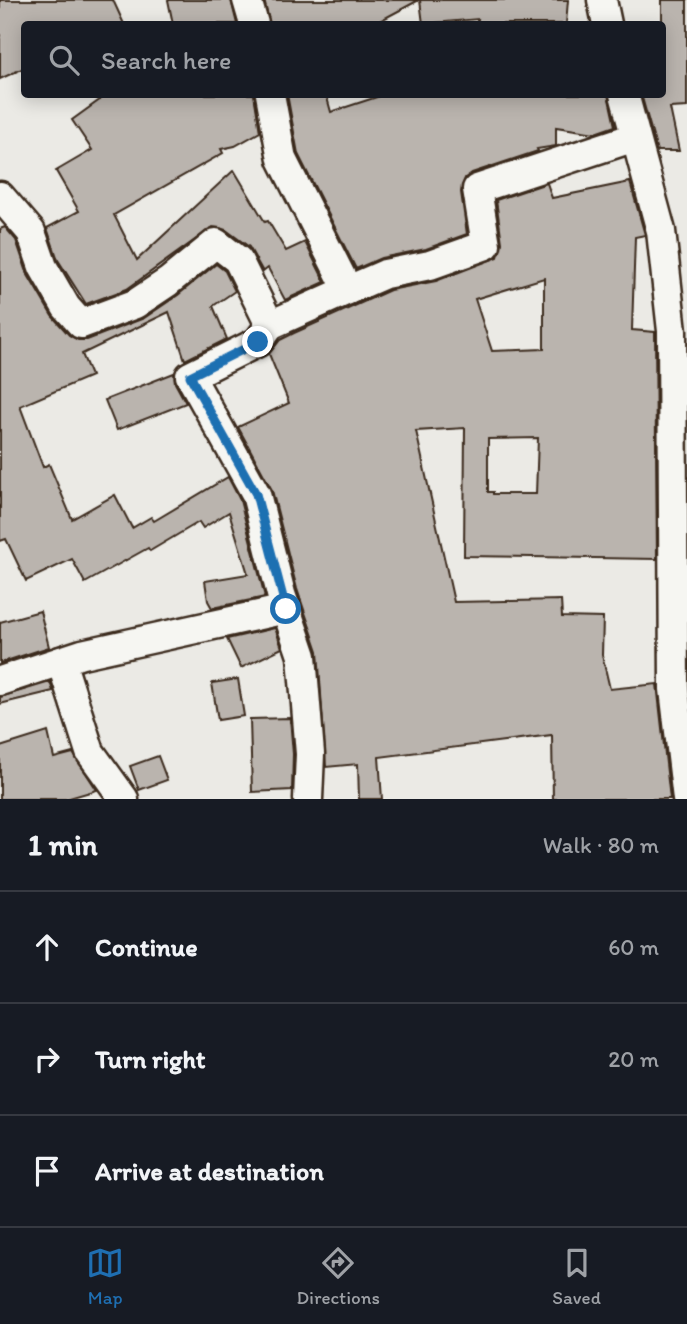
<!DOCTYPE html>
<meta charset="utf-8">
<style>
body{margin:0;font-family:Itim,sans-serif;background:#242831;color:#f1f3f6}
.stop{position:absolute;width:21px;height:21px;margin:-16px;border:5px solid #1f6fb2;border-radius:50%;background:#fff}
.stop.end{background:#1f6fb2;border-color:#fff;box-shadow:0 2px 7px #0008}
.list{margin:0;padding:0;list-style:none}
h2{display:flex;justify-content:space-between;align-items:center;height:91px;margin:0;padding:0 28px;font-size:30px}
h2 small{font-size:23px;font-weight:400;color:#9ea1a6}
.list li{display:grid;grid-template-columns:46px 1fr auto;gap:21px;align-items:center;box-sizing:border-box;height:112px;padding:0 28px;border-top:2px solid #363941}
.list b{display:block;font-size:26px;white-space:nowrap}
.list em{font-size:23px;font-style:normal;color:#9ea1a6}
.icon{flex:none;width:38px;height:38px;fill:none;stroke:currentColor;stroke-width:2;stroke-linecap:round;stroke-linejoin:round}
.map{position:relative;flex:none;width:687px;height:799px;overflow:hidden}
.search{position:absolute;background:#171b24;box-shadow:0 4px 18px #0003;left:21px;right:21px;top:21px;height:77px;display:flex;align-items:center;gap:18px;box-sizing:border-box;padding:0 24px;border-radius:7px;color:#9ea1a6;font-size:26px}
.sheet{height:427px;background:#171b24}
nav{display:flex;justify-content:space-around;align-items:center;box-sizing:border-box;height:98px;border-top:2px solid #363941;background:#171b24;font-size:19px;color:#9ea1a6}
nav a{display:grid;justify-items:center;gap:4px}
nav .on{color:#1f6fb2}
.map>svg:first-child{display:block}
</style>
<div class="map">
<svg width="687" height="799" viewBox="0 0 687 799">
<rect width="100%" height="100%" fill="#ebeae5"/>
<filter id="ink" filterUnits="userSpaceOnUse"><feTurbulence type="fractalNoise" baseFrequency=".0143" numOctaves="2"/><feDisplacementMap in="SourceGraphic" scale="14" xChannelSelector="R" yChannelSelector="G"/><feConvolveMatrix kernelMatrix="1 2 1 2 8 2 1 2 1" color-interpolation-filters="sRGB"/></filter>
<g filter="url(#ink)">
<g fill="#bab4ae" stroke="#3b2a1e" stroke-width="2" fill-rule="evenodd">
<path d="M 0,0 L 113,0 L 124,24 L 24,24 L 24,68 L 0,79 Z"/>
<path d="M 168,0 L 231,0 L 237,24 L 173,24 Z"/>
<path d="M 264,0 L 419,0 L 374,24 L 270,24 Z"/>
<path d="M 420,0 L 568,0 L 566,24 L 477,24 L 478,19 L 423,24 Z"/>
<path d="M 662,0 L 687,0 L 687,107 L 670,108 L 679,151 L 657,151 L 641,94 L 662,94 Z"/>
<path d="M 108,94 L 254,94 L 260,132 L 235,146 L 221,149 L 223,153 L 114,215 L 137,260 L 234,170 L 265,222 L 268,221 L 286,251 L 305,242 L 325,282 L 285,300 L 268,268 L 263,272 L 249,247 L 226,230 L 213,227 L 127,289 L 86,304 L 58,260 L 47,228 L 79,211 L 56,171 L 92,150 L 72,120 Z"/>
<path d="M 287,94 L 326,94 L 331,112 L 386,94 L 608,94 L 615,126 L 595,133 L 556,127 L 556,146 L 537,149 L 538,151 L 472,173 L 465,178 L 461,192 L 467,234 L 426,249 L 381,258 L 356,269 L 298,154 Z"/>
<path d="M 630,182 L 645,235 L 635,237 L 632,330 L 655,332 L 657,559 L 464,556 L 465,428 L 416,431 L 454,602 L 561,600 L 562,617 L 603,618 L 602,655 L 610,689 L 657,684 L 670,799 L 553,799 L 552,735 L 379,757 L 382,799 L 359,799 L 358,764 L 326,767 L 318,651 L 297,589 L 272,490 L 238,427 L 289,403 L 269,354 L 280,340 L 294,333 L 390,290 L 436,281 L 498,257 L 502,243 L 496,200 L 547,183 L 552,198 ZM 544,278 L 544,349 L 492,351 L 475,299 ZM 538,438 L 536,494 L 493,494 L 493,492 L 488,492 L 488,439 Z"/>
<path d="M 5,227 L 16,240 L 28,275 L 52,316 L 69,335 L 78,340 L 87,340 L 144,318 L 178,295 L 216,264 L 225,271 L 235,291 L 213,306 L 227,339 L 185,360 L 169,312 L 82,354 L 91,376 L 20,406 L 43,467 L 49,464 L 72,519 L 115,495 L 132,528 L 151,517 L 154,521 L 228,477 L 240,500 L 265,597 L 212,608 L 208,601 L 205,581 L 248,574 L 229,512 L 203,528 L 199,522 L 150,551 L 148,548 L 85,583 L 72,559 L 26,581 L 6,539 L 0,541 L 0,229 Z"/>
<path d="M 174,373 L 175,383 L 186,403 L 117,430 L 105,400 Z"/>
<path d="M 40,611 L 49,647 L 0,663 L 0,622 Z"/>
<path d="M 275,628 L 282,648 L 241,668 L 227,639 Z"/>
<path d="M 238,679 L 244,716 L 218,720 L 212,683 Z"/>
<path d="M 50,682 L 53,691 L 0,704 L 0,697 Z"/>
<path d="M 290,718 L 293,754 L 292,790 L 252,792 L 250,719 Z"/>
<path d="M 48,732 L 54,758 L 73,753 L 97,790 L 66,799 L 0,799 L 0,747 Z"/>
<path d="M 158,756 L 167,780 L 139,790 L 130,766 Z"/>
</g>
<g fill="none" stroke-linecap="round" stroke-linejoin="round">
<defs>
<g id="street">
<path d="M 247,0 L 254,24"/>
<path d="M 602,0 L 607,24"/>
<path d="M 270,94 L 282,159 L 348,290 L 385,274 L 430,265 L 486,245 L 477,189 L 635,137"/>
<path d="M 624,94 L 661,231 L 672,331 L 674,689 L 687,799"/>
<path d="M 0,196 L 31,232 L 43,267 L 66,307 L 81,324 L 135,304 L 168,282 L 216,243 L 238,260 L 270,325 L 348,290"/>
<path d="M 270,325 L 258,342 L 190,376 L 256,494 L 281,594 L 302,656 L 310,754 L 308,799"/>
<path d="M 61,661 L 90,752 L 124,799"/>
<path d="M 0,681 L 82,654 L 286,609"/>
</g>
</defs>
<use href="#street" stroke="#3b2a1e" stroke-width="33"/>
<use href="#street" stroke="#f6f6f2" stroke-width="28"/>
</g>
</g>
<g fill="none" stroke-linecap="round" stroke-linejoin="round" filter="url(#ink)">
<path stroke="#1f6fb2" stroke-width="9" d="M 258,342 L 190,376 L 256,494 L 286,609"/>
</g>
</svg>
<div class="stop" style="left:286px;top:609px"></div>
<div class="stop end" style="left:258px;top:342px"></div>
<div class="search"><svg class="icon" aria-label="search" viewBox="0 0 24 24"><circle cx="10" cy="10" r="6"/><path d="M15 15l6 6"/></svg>Search here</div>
</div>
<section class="sheet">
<h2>1 min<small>Walk · 80 m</small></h2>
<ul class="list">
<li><svg class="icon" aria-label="ahead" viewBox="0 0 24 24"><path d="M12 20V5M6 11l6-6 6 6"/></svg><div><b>Continue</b></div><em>60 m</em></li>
<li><svg class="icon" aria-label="right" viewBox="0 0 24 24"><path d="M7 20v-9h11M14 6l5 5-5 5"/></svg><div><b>Turn right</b></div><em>20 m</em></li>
<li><svg class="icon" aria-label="arrive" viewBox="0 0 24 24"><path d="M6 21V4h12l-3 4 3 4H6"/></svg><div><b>Arrive at destination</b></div></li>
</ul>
</section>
<nav>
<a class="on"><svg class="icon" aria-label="map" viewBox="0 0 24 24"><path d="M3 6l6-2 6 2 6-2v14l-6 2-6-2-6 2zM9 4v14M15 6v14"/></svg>Map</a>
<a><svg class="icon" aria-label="directions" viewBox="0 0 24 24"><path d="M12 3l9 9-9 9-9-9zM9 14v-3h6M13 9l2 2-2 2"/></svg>Directions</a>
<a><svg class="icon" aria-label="saved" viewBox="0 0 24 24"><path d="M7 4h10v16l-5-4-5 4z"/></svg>Saved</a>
</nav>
